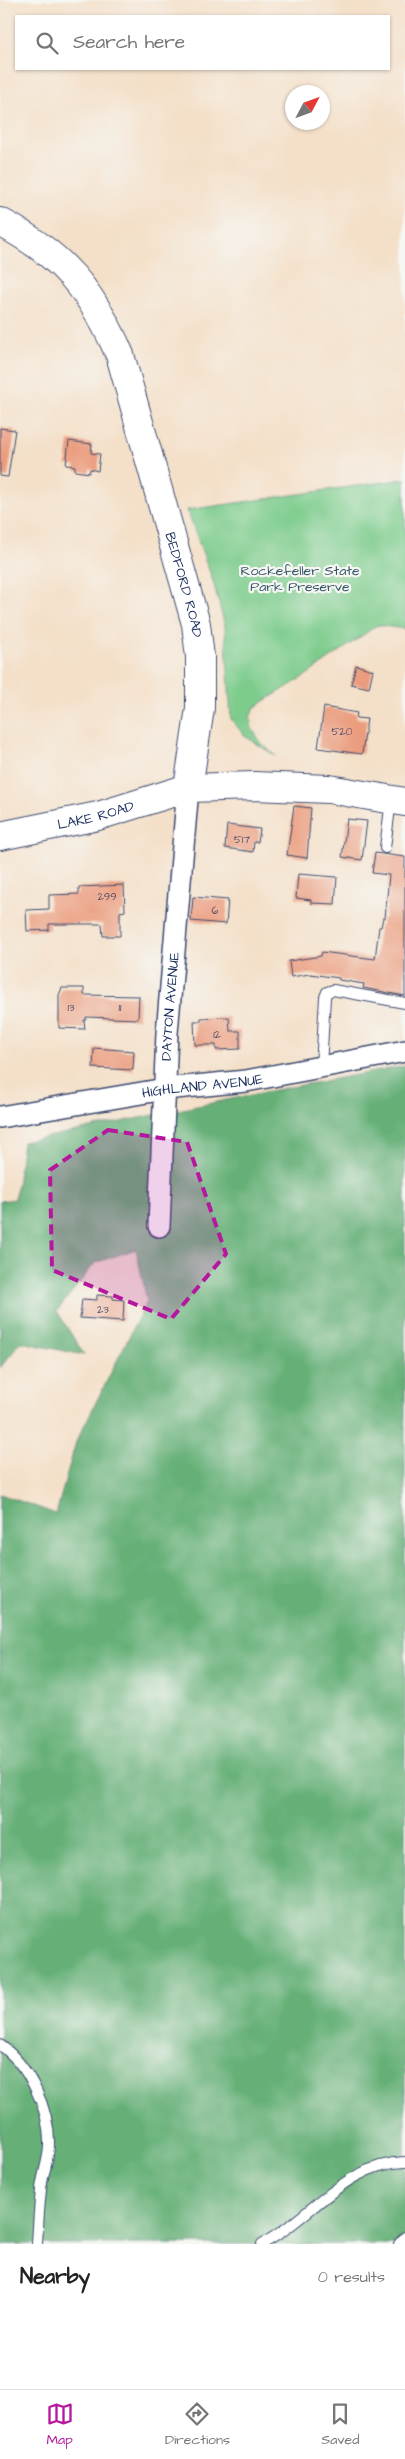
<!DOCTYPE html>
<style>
body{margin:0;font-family:"Architects Daughter",sans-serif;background:#f6f6f6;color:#222}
.compass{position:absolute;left:285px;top:85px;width:45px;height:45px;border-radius:50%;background:#fff;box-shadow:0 1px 4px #0004;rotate:49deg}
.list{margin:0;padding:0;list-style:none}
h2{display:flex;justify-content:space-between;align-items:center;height:65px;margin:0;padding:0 20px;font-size:21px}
h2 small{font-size:16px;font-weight:400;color:#767676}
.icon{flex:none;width:28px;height:28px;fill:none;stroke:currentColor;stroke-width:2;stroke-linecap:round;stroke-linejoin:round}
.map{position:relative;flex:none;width:405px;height:2244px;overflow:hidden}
.search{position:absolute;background:#fff;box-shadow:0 1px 4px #0004;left:15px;right:15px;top:15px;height:55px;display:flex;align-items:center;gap:12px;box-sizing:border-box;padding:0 18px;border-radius:0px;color:#767676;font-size:19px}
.sheet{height:145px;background:#fff}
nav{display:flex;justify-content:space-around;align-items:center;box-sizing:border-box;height:70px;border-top:1px solid #e0e0e0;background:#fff;font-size:14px;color:#767676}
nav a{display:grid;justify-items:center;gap:2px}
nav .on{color:#b5179e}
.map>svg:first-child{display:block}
</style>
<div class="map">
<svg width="405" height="2244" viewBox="0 0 405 2244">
<rect width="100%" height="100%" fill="#f6f6f2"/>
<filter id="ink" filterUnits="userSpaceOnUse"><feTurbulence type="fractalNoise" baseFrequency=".02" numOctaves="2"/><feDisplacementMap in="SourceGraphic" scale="10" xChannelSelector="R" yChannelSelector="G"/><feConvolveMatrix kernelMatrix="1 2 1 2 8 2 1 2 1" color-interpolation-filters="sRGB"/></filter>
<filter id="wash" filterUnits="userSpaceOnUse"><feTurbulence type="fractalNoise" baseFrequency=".0096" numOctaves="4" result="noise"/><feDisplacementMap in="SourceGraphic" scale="20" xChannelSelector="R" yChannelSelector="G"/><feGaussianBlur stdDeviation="1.12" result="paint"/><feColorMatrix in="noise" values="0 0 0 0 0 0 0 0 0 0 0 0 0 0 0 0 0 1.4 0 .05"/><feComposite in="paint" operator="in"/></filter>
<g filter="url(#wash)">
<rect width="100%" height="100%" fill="#f4e0c9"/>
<path fill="#7dcc8c" stroke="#4c7e75" d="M 405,479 L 405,629 L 377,625 L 308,674 L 255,707 L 250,717 L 252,729 L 263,745 L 276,756 L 245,736 L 231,719 L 225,626 L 213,581 L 187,510 Z"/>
<path fill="#66b078" stroke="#40706b" d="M 405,1066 L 405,2244 L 0,2244 L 0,1494 L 56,1514 L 76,1442 L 147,1301 L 136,1249 L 95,1263 L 57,1311 L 84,1355 L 21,1342 L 0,1368 L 0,1201 L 15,1199 L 23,1142 L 275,1090 Z"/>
<g id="blocks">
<g fill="#eb9c7e">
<path d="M 0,428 L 15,430 L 8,477 L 0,476 Z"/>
<path d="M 69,441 L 92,444 L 91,453 L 100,454 L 98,471 L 90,469 L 89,473 L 75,471 L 75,466 L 66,465 Z"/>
<path d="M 356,665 L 373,670 L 369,688 L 351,684 Z"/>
<path d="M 324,707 L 357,713 L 356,718 L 367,719 L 362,754 L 318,748 Z"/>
<path d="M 294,806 L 311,808 L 307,858 L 287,855 Z"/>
<path d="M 347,819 L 367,821 L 362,860 L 342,857 Z"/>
<path d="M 227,825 L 260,829 L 258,842 L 254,842 L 253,852 L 225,848 Z"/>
<path d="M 375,853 L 405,857 L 405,996 L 363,988 L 364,984 L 339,980 L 339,978 L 310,974 L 291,977 L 289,961 L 321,956 L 322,952 L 375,959 L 379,927 L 381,927 L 383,918 L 385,918 L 389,875 L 372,873 Z"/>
<path d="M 298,874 L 337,877 L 335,904 L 311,903 L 311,900 L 296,898 Z"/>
<path d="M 124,885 L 125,911 L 120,912 L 120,936 L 103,936 L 102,924 L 49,924 L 49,930 L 27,931 L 26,910 L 49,909 L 49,895 L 79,894 L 79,887 Z"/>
<path d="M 193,897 L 228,900 L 226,924 L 191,921 Z"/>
<path d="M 62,988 L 84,988 L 84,995 L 139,996 L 138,1019 L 86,1017 L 86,1020 L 84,1020 L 85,1029 L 59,1028 L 59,995 Z"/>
<path d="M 229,1017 L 230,1031 L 240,1031 L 240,1049 L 216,1050 L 216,1045 L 195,1045 L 194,1021 L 201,1021 L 201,1018 Z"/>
<path d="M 94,1048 L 134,1051 L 133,1070 L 93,1068 Z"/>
<path d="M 97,1295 L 113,1296 L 113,1299 L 124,1300 L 123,1321 L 80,1318 L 82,1299 L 97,1300 Z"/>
</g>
</g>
</g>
<g filter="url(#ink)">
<use href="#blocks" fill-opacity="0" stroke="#3c4a6e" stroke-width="1"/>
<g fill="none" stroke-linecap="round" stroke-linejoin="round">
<defs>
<g id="lane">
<path d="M 385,848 L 391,800"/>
<path d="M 321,1067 L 325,997 L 327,992 L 333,990 L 405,1003"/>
<path d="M 0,2045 C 29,2065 50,2110 49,2145 C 49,2160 42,2175 41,2190 C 39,2208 38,2226 37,2244"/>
<path d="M 262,2244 C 310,2219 346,2163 405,2162"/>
<path d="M 399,2244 L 405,2237"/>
</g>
<g id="street">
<path id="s1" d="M 0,1117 L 165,1089 L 246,1081 L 405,1051"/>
<path id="s2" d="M 159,1226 L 167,1033 L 188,788"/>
</g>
<g id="secondary">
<path id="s3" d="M 0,222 C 63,255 92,291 120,355 L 196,624 L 200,657 L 200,708 L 188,788"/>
<path id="s4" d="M 0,836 L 98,816 L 188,788 L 254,786 L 329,789 L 405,802"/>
</g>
</defs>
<use href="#lane" stroke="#3c4a6e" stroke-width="12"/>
<use href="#street" stroke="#3c4a6e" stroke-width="24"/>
<use href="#secondary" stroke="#3c4a6e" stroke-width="30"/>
<use href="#lane" stroke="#fff" stroke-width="10"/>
<use href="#street" stroke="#fff" stroke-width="21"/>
<use href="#secondary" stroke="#fff" stroke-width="28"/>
</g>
</g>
<path fill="#b5179e" fill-opacity="0.2" stroke="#b5179e" stroke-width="4" stroke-dasharray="10 6" stroke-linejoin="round" d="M 108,1130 L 187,1142 L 226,1254 L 171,1319 L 52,1270 L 50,1170 Z"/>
<g text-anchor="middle" stroke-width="4.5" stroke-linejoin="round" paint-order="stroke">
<g font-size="11" fill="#4f4a66">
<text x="342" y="735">520</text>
<text x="242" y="843">517</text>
<text x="107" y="900">299</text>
<text x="215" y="914">6</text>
<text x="71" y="1011">13</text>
<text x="120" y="1011">11</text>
<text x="217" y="1038">12</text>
<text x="103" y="1313">23</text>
</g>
<g font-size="14" fill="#34566a" stroke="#f6f6f2">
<text x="300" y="575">Rockefeller State<tspan x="300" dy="16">Park Preserve</tspan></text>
</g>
<g font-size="14" fill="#1b2f5e" stroke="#f6f6f2">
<text dy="5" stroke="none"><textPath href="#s3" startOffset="422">BEDFORD ROAD</textPath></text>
<text dy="5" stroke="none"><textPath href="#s4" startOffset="98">LAKE ROAD</textPath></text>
<text dy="5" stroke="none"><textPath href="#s2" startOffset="220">DAYTON AVENUE</textPath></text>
<text dy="5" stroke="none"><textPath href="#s1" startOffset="205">HIGHLAND AVENUE</textPath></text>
</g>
</g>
</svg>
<svg class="compass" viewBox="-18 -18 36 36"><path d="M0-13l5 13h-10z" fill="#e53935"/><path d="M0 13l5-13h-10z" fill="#767676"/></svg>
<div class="search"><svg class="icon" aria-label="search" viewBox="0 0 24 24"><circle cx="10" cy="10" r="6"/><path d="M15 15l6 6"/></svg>Search here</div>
</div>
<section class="sheet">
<h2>Nearby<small>0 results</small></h2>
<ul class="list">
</ul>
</section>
<nav>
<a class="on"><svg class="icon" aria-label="map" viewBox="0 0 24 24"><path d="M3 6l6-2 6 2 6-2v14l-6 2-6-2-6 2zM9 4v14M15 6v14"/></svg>Map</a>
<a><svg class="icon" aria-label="directions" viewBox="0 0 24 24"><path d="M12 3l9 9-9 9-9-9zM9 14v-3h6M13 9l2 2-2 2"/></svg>Directions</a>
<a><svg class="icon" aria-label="saved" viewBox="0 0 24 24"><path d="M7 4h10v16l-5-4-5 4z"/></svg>Saved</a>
</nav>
